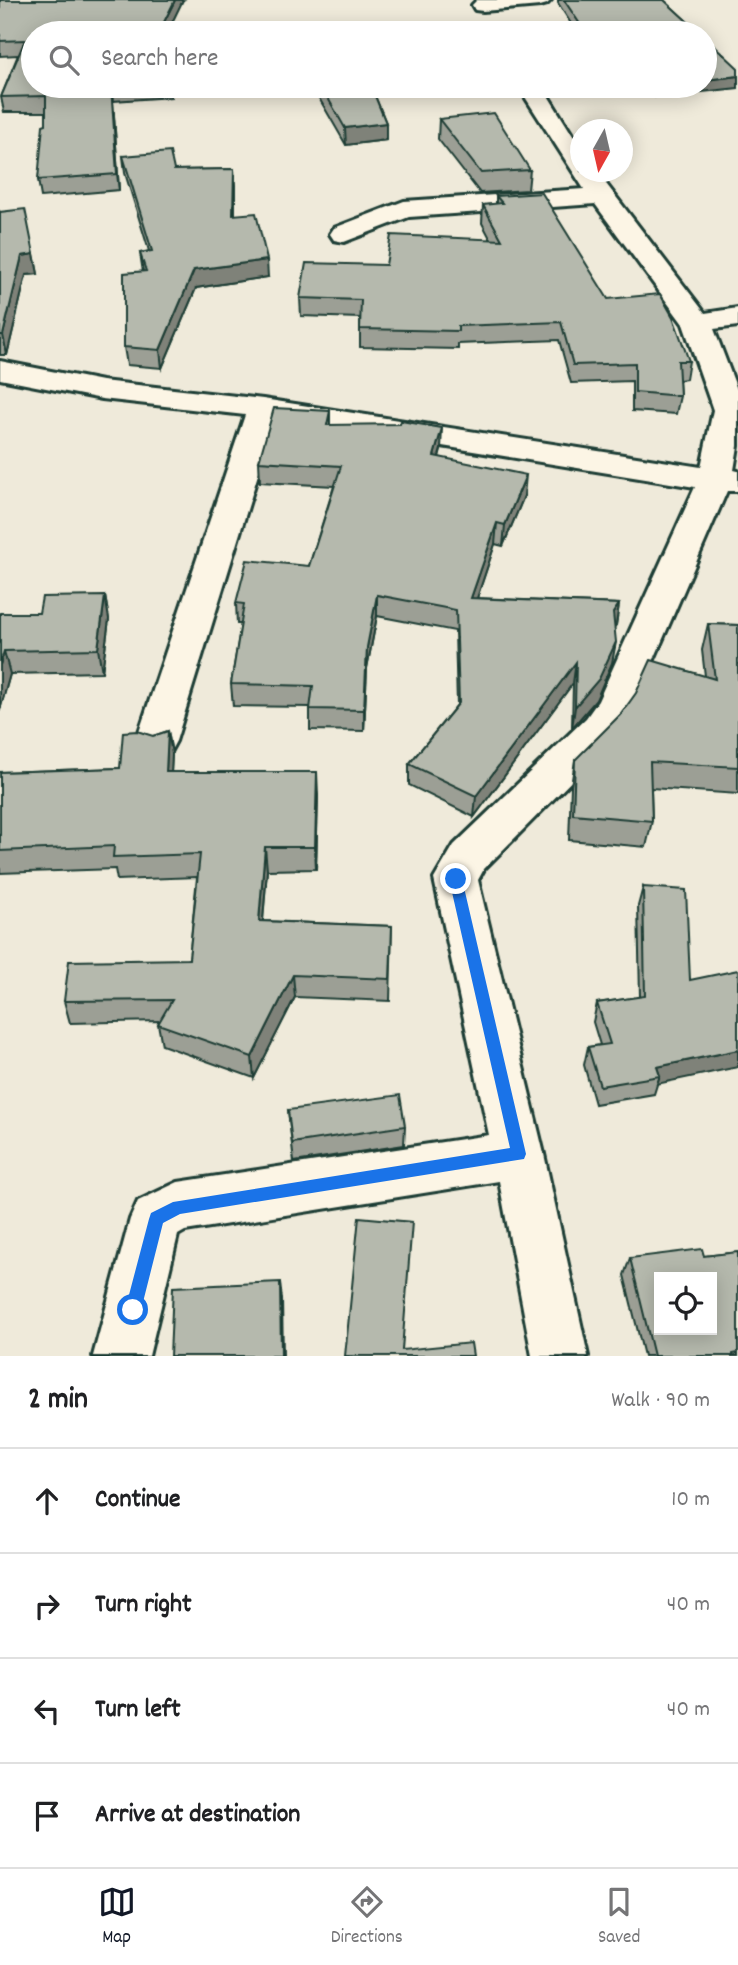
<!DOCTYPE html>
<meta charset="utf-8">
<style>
body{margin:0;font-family:Dekko,sans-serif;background:#f6f6f6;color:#202124}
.controls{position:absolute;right:21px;bottom:21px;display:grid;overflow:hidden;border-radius:0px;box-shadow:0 4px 18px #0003}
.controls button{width:63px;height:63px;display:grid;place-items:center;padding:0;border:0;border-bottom:2px solid #e0e0e0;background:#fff;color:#202124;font:35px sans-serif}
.compass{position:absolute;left:570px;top:119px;width:63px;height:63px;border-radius:50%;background:#fff;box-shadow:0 4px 18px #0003;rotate:188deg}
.stop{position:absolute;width:21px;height:21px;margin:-16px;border:5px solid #1a73e8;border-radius:50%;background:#fff}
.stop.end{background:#1a73e8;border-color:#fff;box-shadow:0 2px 7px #0008}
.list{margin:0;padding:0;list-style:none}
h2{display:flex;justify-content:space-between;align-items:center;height:91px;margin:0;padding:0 28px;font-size:30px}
h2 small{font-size:23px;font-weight:400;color:#757577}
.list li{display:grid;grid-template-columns:46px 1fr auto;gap:21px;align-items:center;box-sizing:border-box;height:105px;padding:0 28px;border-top:2px solid #e0e0e0}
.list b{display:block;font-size:26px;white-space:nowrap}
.list em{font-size:23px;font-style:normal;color:#757577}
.icon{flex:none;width:38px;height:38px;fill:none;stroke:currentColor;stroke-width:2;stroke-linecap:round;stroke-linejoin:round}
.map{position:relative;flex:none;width:738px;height:1356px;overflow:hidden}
.search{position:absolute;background:#fff;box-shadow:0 4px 18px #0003;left:21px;right:21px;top:21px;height:77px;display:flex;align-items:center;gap:18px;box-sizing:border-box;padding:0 24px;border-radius:38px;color:#757577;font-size:26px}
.sheet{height:511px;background:#fff}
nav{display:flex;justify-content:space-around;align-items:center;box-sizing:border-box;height:98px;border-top:2px solid #e0e0e0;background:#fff;font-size:19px;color:#757577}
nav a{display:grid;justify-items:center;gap:4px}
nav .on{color:#111827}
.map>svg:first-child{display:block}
</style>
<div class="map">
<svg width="738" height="1356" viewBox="0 0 738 1356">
<rect width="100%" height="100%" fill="#efeada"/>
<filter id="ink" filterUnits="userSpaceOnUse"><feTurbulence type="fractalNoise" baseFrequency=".0143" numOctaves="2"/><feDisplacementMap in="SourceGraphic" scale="14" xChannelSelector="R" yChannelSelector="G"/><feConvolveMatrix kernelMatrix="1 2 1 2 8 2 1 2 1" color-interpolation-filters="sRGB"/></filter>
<g filter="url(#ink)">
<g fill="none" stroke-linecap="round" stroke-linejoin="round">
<defs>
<g id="street">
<path d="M 477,0 L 551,0 L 547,4 L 540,6 L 483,11 L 475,10 L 472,5 Z"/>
<path d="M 518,86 L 542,86 L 580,147 L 580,172 L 597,172 L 705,313 L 738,308 L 738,326 L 714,329 L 738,392 L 738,446 L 734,470 L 738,471 L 738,491 L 727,491 L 629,717 L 614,738 L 484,869 L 478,880 L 544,1154 L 588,1356 L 532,1356 L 499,1181 L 185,1231 L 178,1235 L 149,1356 L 93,1356 L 130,1219 L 138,1201 L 178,1182 L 489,1135 L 434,879 L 454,845 L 586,718 L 598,701 L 695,487 L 275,419 L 176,741 L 170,752 L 156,756 L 142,752 L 136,741 L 245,415 L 102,399 L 0,379 L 0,361 L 102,381 L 263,399 L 701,467 L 713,410 L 683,324 L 595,204 L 409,217 L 344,242 L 334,240 L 330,234 L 334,228 L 404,201 L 584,189 Z"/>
</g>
</defs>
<use href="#street" stroke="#1f3d34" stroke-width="6"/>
<use href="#street" fill="#fcf5e5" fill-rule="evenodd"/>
</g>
<g fill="#9c9f95" stroke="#1f3d34" stroke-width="2">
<path d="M 0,0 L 183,0 L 33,86 L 170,86 L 171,97 L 113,101 L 119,190 L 41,197 L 38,180 L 46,124 L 46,112 L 4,112 L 1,97 L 18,55 L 0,56 Z"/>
<path d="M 558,0 L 664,0 L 700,33 L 577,33 L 558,3 Z"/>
<path d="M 312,86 L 371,86 L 386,123 L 386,140 L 346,145 Z"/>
<path d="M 645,86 L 705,86 L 655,97 Z"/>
<path d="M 439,119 L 530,170 L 528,190 L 480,193 L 438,139 Z"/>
<path d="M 123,156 L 174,170 L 234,169 L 235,214 L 268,277 L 196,288 L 162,368 L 127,365 L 124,347 L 143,272 L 140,253 L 149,251 L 125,173 Z"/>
<path d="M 496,196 L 608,299 L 689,361 L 686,379 L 679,380 L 680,396 L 676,414 L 632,411 L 632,381 L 571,383 L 559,340 L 458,344 L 458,349 L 360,347 L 360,318 L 301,316 L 300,298 L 386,265 L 491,240 L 482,223 L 483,205 L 496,204 Z"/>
<path d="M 0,212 L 34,254 L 38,274 L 26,275 L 7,355 L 0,355 Z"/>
<path d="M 330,411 L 330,425 L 441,449 L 439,457 L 524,496 L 503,546 L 495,544 L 477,598 L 619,604 L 616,625 L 614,627 L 612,663 L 596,700 L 572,728 L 573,683 L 474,817 L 409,785 L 409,764 L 457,705 L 455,631 L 377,616 L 367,668 L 364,731 L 310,730 L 310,707 L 233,706 L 231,684 L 241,624 L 237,624 L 236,603 L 309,566 L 334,486 L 260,482 L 259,461 Z"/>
<path d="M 105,596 L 109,619 L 102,672 L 10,674 L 0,710 L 0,613 L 39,613 Z"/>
<path d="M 708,624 L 738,625 L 738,794 L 651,788 L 652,821 L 646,847 L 569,840 L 571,786 L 575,760 L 705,676 L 702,650 Z"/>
<path d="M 168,731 L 172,754 L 171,772 L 318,795 L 316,869 L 267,870 L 263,921 L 392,926 L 390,1001 L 295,997 L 254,1078 L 162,1045 L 158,1024 L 160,1021 L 70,1023 L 64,1001 L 189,959 L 197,877 L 117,880 L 115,869 L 0,873 L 0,772 L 120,768 L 153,736 Z"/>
<path d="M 643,887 L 690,980 L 654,1094 L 595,1104 L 584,1065 L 588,1047 L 600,1045 L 593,1022 L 597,1003 L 640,997 L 638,906 Z"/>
<path d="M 288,1110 L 405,1126 L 404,1145 L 294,1162 Z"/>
<path d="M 738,1252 L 738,1356 L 644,1356 L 624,1275 L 630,1258 L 704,1256 Z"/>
</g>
<g fill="#7f8279" stroke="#1f3d34" stroke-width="2">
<path d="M 175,0 L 183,0 L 167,33 L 161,33 L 160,30 Z"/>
<path d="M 738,76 L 738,88 L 655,97 L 656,86 L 705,86 L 705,80 Z"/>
<path d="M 111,86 L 113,101 L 119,190 L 117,174 Z"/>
<path d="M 386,123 L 386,140 L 346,145 L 345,128 Z"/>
<path d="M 234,169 L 235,185 L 235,232 L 233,215 Z"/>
<path d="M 34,254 L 38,274 L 26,275 L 7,355 L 3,335 L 22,256 Z"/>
<path d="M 267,260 L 268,277 L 196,288 L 162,368 L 160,350 L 194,270 Z"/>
<path d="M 442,428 L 441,449 L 433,477 L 434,456 Z"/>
<path d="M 526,475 L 524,496 L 503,546 L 505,525 Z"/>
<path d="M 497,523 L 495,544 L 470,619 L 471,598 Z"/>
<path d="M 377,595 L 377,616 L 367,668 L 364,731 L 364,710 L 367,647 Z"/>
<path d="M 105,596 L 109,619 L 102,672 L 98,649 Z"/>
<path d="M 619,604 L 616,625 L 609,634 L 613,613 Z"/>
<path d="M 616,642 L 612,663 L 596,700 L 572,728 L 575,707 Z"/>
<path d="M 4,651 L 10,674 L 0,710 L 0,665 Z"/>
<path d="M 576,662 L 573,683 L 474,817 L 476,796 Z"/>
<path d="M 168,731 L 172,754 L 170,795 L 166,772 Z"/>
<path d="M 317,772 L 318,795 L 316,869 L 315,847 Z"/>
<path d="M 265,847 L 267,870 L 261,943 L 259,921 Z"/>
<path d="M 293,975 L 295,997 L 254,1078 L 252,1057 Z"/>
<path d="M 738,1050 L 738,1067 L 657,1084 L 660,1076 L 657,1067 Z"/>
<path d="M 280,1282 L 282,1299 L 283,1356 L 281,1356 Z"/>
</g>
<g fill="#b5b9ad" stroke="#1f3d34" stroke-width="2" fill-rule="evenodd">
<path d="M 0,0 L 175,0 L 160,30 L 161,33 L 33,33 L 33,86 L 111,86 L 117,174 L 38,180 L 43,125 L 46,124 L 46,96 L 1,97 L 25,40 L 0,41 Z"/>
<path d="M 564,0 L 664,0 L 700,33 L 586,33 Z"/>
<path d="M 705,37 L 738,68 L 738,76 L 705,80 Z"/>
<path d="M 321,86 L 371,86 L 386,123 L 345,128 Z"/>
<path d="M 494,113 L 530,170 L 481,173 L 439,119 Z"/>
<path d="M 170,152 L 174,170 L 234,169 L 233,215 L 256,213 L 267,260 L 194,270 L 160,350 L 124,347 L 124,273 L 146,271 L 140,253 L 152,251 L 123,156 Z"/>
<path d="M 542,193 L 608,299 L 660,294 L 673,317 L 689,361 L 678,361 L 680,396 L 635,392 L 635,363 L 573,365 L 561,322 L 458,326 L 458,331 L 360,329 L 361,300 L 300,298 L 306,263 L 386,265 L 391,235 L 502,240 L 483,205 L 502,203 L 496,196 Z"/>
<path d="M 25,209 L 34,254 L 22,256 L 3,335 L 0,335 L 0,212 Z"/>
<path d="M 274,408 L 330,411 L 327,425 L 400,424 L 401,421 L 442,428 L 434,456 L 526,475 L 505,525 L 497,523 L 471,598 L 619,604 L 613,613 L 616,642 L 599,679 L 575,707 L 576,662 L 476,796 L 409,764 L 459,703 L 456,610 L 377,595 L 367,647 L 364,710 L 310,709 L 313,686 L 231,684 L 244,604 L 236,603 L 247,560 L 309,566 L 341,466 L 259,461 Z"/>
<path d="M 105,596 L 98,649 L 4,651 L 0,665 L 0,613 L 39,613 L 42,597 Z"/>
<path d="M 708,624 L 738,625 L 738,767 L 650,762 L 652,821 L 573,814 L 575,760 L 621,714 L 636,693 L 651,660 L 715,679 Z"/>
<path d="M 137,731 L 153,736 L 168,731 L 166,772 L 317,772 L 315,847 L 265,847 L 259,921 L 392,926 L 390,979 L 293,975 L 252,1057 L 158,1024 L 172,1000 L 64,1001 L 69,961 L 189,959 L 200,854 L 113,857 L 114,846 L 0,851 L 0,772 L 120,768 L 123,732 Z"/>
<path d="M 643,887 L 686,890 L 690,980 L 738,970 L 738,1050 L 657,1067 L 660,1076 L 600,1086 L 588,1047 L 610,1044 L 597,1003 L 645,996 Z"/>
<path d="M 400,1095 L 405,1126 L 292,1143 L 288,1110 Z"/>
<path d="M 359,1217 L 412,1222 L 402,1350 L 471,1343 L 473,1356 L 345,1356 Z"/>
<path d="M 702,1249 L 704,1256 L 738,1252 L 738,1353 L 733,1354 L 733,1356 L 654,1356 L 630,1258 ZM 659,1277 L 712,1277 L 712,1330 L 659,1330 Z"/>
<path d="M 280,1282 L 281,1356 L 170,1356 L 173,1287 Z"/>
</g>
</g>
<path fill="#1a73e8" d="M 456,874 L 462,879 L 526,1154 L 524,1159 L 180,1214 L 163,1223 L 141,1310 L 139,1316 L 133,1318 L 127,1316 L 125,1310 L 149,1219 L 151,1213 L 173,1202 L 510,1148 L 449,879 Z"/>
</svg>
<div class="controls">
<button><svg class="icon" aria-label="locate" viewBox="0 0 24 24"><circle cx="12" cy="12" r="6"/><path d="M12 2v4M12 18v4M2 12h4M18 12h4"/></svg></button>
</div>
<svg class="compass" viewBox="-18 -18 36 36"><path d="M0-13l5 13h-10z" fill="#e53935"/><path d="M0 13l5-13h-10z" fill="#757577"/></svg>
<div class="stop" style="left:133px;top:1310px"></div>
<div class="stop end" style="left:456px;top:879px"></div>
<div class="search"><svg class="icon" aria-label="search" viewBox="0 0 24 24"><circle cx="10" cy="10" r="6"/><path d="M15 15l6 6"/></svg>Search here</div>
</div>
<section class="sheet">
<h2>2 min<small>Walk · 90 m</small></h2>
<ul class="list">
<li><svg class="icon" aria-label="ahead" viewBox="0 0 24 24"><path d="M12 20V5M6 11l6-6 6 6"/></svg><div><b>Continue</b></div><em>10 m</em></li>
<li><svg class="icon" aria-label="right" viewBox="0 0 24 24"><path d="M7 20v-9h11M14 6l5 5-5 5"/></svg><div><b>Turn right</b></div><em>40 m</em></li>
<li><svg class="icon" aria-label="left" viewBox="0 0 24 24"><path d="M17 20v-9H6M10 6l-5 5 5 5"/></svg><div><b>Turn left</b></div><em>40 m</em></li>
<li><svg class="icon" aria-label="arrive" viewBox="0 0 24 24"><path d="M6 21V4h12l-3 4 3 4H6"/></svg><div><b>Arrive at destination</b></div></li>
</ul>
</section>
<nav>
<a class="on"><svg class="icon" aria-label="map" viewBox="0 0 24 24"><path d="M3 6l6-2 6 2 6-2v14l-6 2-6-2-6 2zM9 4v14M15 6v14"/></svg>Map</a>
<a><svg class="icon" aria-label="directions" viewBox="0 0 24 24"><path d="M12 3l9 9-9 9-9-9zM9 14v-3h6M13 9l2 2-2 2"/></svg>Directions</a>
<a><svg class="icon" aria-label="saved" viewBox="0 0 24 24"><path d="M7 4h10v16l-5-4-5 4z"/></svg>Saved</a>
</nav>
